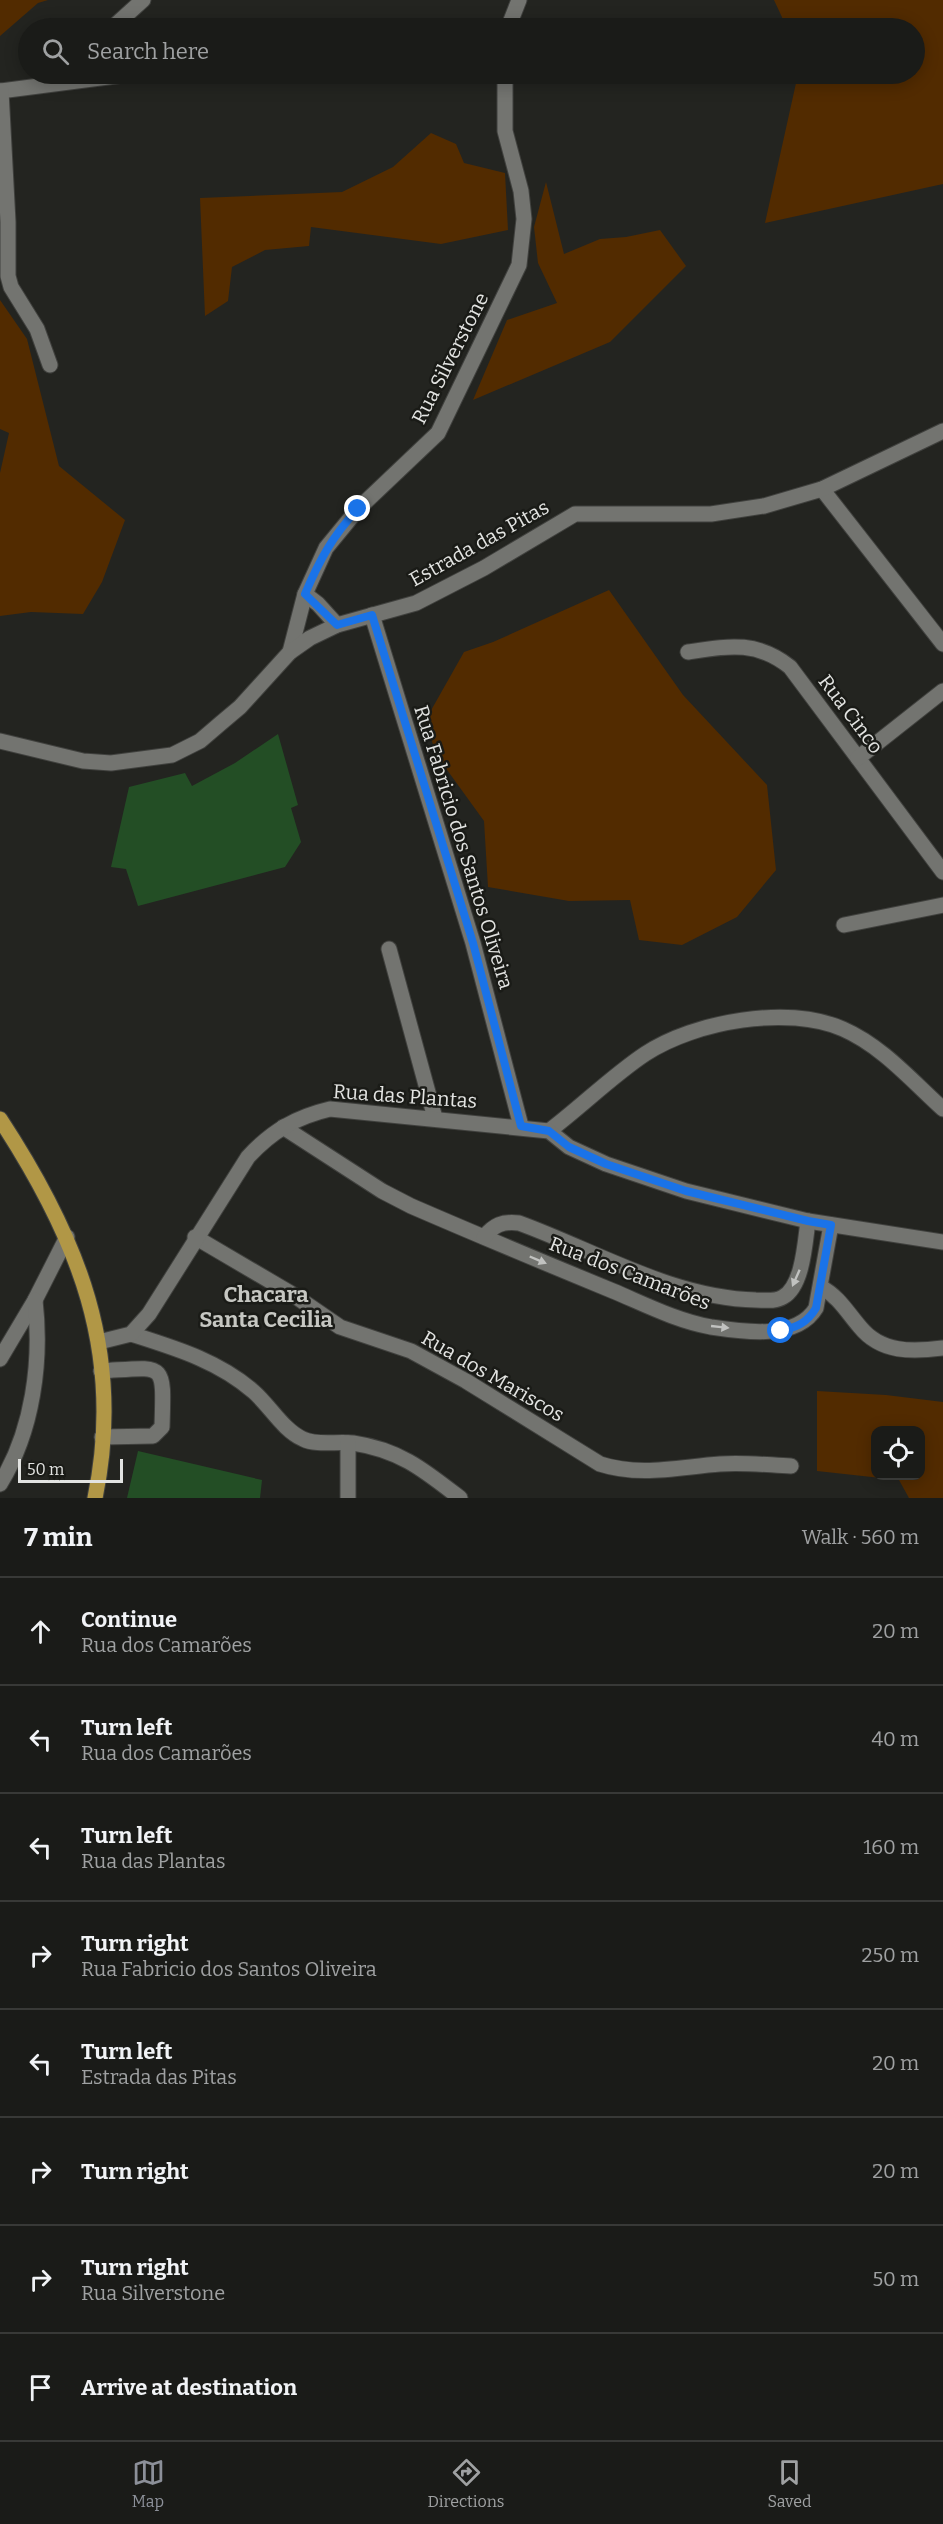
<!DOCTYPE html>
<meta charset="utf-8">
<style>
body{margin:0;font-family:Bitter,serif;background:#272825;color:#f1f3f6}
.controls{position:absolute;right:18px;bottom:18px;display:grid;overflow:hidden;border-radius:12px;box-shadow:0 3px 15px #0003}
.controls button{width:54px;height:54px;display:grid;place-items:center;padding:0;border:0;border-bottom:2px solid #383937;background:#1a1b18;color:#f1f3f6;font:30px sans-serif}
.scale{position:absolute;left:18px;bottom:15px;width:105px;box-sizing:border-box;padding-left:6px;border:3px solid #e3e4e2;border-top:0;font-size:16px;line-height:21px;white-space:nowrap;color:#e3e4e2;-webkit-text-stroke:4px #1a1b17;paint-order:stroke}
.stop{position:absolute;width:18px;height:18px;margin:-14px;border:4px solid #1a73e8;border-radius:50%;background:#fff}
.stop.end{background:#1a73e8;border-color:#fff;box-shadow:0 2px 6px #0008}
.list{margin:0;padding:0;list-style:none}
h2{display:flex;justify-content:space-between;align-items:center;height:78px;margin:0;padding:0 24px;font-size:26px}
h2 small{font-size:20px;font-weight:400;color:#9fa1a2}
.list li{display:grid;grid-template-columns:39px 1fr auto;gap:18px;align-items:center;box-sizing:border-box;height:108px;padding:0 24px;border-top:2px solid #383937}
.list b{display:block;font-size:22px;white-space:nowrap}
.list p{margin:0;font-size:20px;white-space:nowrap;color:#9fa1a2}
.list em{font-size:20px;font-style:normal;color:#9fa1a2}
.icon{flex:none;width:33px;height:33px;fill:none;stroke:currentColor;stroke-width:2;stroke-linecap:round;stroke-linejoin:round}
.map{position:relative;flex:none;width:943px;height:1498px;overflow:hidden}
.search{position:absolute;background:#1a1b18;box-shadow:0 3px 15px #0003;left:18px;right:18px;top:18px;height:66px;display:flex;align-items:center;gap:15px;box-sizing:border-box;padding:0 21px;border-radius:33px;color:#9fa1a2;font-size:22px}
.sheet{height:942px;background:#1a1b18}
nav{display:flex;justify-content:space-around;align-items:center;box-sizing:border-box;height:84px;border-top:2px solid #383937;background:#1a1b18;font-size:16px;color:#9fa1a2}
nav a{display:grid;justify-items:center;gap:3px}
nav .on{color:#8c9099}
.map>svg:first-child{display:block}
</style>
<div class="map">
<svg width="943" height="1498" viewBox="0 0 943 1498">
<rect width="100%" height="100%" fill="#232420"/>
<g fill="#522b00" fill-rule="evenodd">
<path d="M 0,0 L 48,0 L 38,3 L 0,36 Z"/>
<path d="M 774,0 L 943,0 L 943,184 L 765,223 L 798,74 L 914,74 L 914,28 L 787,28 Z"/>
<path d="M 431,133 L 456,144 L 464,163 L 505,173 L 508,230 L 441,244 L 311,227 L 309,246 L 265,250 L 232,267 L 228,301 L 205,316 L 200,198 L 342,192 L 393,167 Z"/>
<path d="M 546,182 L 564,254 L 600,239 L 626,237 L 660,230 L 686,266 L 610,342 L 473,400 L 507,320 L 557,303 L 538,263 L 534,227 Z"/>
<path d="M 0,300 L 27,339 L 59,466 L 125,520 L 102,582 L 83,614 L 31,612 L 0,616 L 0,473 L 9,433 L 0,429 Z"/>
<path d="M 609,590 L 683,695 L 767,785 L 776,870 L 737,917 L 682,945 L 639,940 L 630,900 L 569,901 L 488,887 L 484,821 L 437,756 L 425,721 L 464,652 L 493,642 Z"/>
<path d="M 817,1391 L 886,1395 L 943,1402 L 943,1498 L 909,1498 L 899,1480 L 817,1471 ZM 876,1430 L 920,1430 L 920,1476 L 876,1476 Z"/>
</g>
<g fill="#234e25">
<path d="M 278,734 L 298,805 L 291,808 L 301,842 L 285,867 L 138,906 L 126,869 L 111,867 L 129,787 L 185,773 L 192,786 L 235,763 Z"/>
<path d="M 138,1451 L 262,1480 L 260,1498 L 127,1498 Z"/>
</g>
<g fill="none" stroke-linecap="round" stroke-linejoin="round">
<defs>
<g id="minor">
<path d="M 112,28 L 143,0"/>
<path d="M 508,28 L 519,0"/>
<path d="M 0,91 L 131,74"/>
<path d="M 1,91 L 8,222 L 8,276 L 11,287 L 37,329 L 50,365"/>
<path d="M 822,489 L 943,644"/>
<path d="M 305,594 L 318,604 L 337,625"/>
<path d="M 372,615 L 473,943 L 521,1126"/>
<path d="M 290,652 L 305,594 L 326,548 L 358,509 L 438,433 L 519,265 L 524,219 L 521,191 L 505,131 L 505,74"/>
<path d="M 688,652 C 728,646 756,640 790,667 L 943,872"/>
<path d="M 0,741 L 83,761 L 111,763 L 172,755 L 200,741 L 221,723 L 240,707 L 290,652 L 310,638 L 337,625 L 416,603 L 484,568 L 575,514 L 711,514 L 764,506 L 822,489 L 943,431"/>
<path d="M 858,758 L 943,691"/>
<path d="M 844,925 L 943,905"/>
<path d="M 389,949 L 435,1118"/>
<path d="M 283,1127 L 382,1191 L 411,1206 C 478,1235 545,1263 613,1291 C 644,1304 677,1321 711,1327 C 744,1332 797,1340 816,1308 L 831,1225"/>
<path d="M 549,1131 C 582,1106 612,1076 645,1054 C 695,1021 788,1005 843,1029 C 882,1046 912,1081 943,1109"/>
<path d="M 195,1237 L 292,1294 L 340,1327 L 411,1351 L 466,1381 L 600,1464 C 640,1477 679,1467 720,1464 C 743,1462 768,1465 791,1466"/>
<path d="M 484,1237 C 494,1225 502,1221 519,1223 C 596,1251 672,1298 756,1300 C 764,1300 775,1302 783,1297 C 803,1286 805,1242 808,1221"/>
<path d="M 821,1287 C 839,1297 847,1312 860,1327 C 881,1353 912,1352 943,1348"/>
<path d="M 131,1334 C 175,1348 219,1361 254,1392 C 270,1406 283,1430 303,1439 C 317,1446 337,1441 353,1443 C 400,1450 424,1470 460,1498"/>
<path d="M 99,1342 L 131,1334 L 149,1314 L 248,1157 C 272,1131 296,1117 330,1109 L 549,1131 L 569,1147 L 606,1164 L 686,1191 L 808,1221 L 943,1242"/>
<path d="M 0,1359 L 35,1300 L 67,1237"/>
<path d="M 101,1371 C 166,1367 164,1360 162,1427 L 153,1436 L 102,1437"/>
<path d="M 0,1484 C 33,1431 42,1361 35,1300"/>
<path d="M 348,1498 L 348,1443"/>
</g>
<path id="major" d="M 0,1119 C 78,1238 125,1353 95,1498"/>
</defs>
<use href="#minor" stroke="#40413e" stroke-width="17"/>
<use href="#major" stroke="#40413e" stroke-width="17"/>
<use href="#minor" stroke="#737470" stroke-width="15"/>
<use href="#major" stroke="#b19746" stroke-width="15"/>
</g>
<defs><path id="oneway-solid" d="M-6-.8H1V-3.2L6.5 0L1 3.2V.8H-6Z" transform="scale(1.5)"/></defs>
<g fill="#c1c2c0">
<use href="#oneway-solid" transform="translate(538 1260) rotate(23)"/>
<use href="#oneway-solid" transform="translate(796 1278) rotate(114)"/>
<use href="#oneway-solid" transform="translate(720 1327) rotate(6)"/>
</g>
<g fill="none" stroke-linecap="round" stroke-linejoin="round">
<path stroke="#1a73e8" stroke-width="8" d="M 358,509 C 333,535 319,561 305,594 L 337,625 L 372,615 L 473,943 L 521,1126 L 549,1131 L 569,1147 L 606,1164 L 686,1191 L 808,1221 L 831,1225 L 816,1308 C 807,1323 797,1327 781,1331"/>
</g>
<g text-anchor="middle" stroke-width="5" stroke-linejoin="round" paint-order="stroke">
<g font-size="20" fill="#e3e4e2" stroke="#1a1b17">
<text transform="translate(450 358) rotate(-63)" y="7">Rua Silverstone</text>
<text transform="translate(479 543) rotate(-29)" y="7">Estrada das Pitas</text>
<text transform="translate(851 714) rotate(53)" y="7">Rua Cinco</text>
<text transform="translate(464 847) rotate(73)" y="7">Rua Fabricio dos Santos Oliveira</text>
<text transform="translate(405 1096) rotate(4)" y="7">Rua das Plantas</text>
<text transform="translate(630 1273) rotate(21)" y="7">Rua dos Camarões</text>
<text transform="translate(493 1376) rotate(30)" y="7">Rua dos Mariscos</text>
</g>
<g font-size="22" font-weight="bold" fill="#c6c7c2" stroke="#1a1b17">
<text x="266" y="1302">Chacara<tspan x="266" dy="25">Santa Cecilia</tspan></text>
</g>
</g>
</svg>
<div class="controls">
<button><svg class="icon" aria-label="locate" viewBox="0 0 24 24"><circle cx="12" cy="12" r="6"/><path d="M12 2v4M12 18v4M2 12h4M18 12h4"/></svg></button>
</div>
<div class="scale">50 m</div>
<div class="stop" style="left:781px;top:1331px"></div>
<div class="stop end" style="left:358px;top:509px"></div>
<div class="search"><svg class="icon" aria-label="search" viewBox="0 0 24 24"><circle cx="10" cy="10" r="6"/><path d="M15 15l6 6"/></svg>Search here</div>
</div>
<section class="sheet">
<h2>7 min<small>Walk · 560 m</small></h2>
<ul class="list">
<li><svg class="icon" aria-label="ahead" viewBox="0 0 24 24"><path d="M12 20V5M6 11l6-6 6 6"/></svg><div><b>Continue</b><p>Rua dos Camarões</p></div><em>20 m</em></li>
<li><svg class="icon" aria-label="left" viewBox="0 0 24 24"><path d="M17 20v-9H6M10 6l-5 5 5 5"/></svg><div><b>Turn left</b><p>Rua dos Camarões</p></div><em>40 m</em></li>
<li><svg class="icon" aria-label="left" viewBox="0 0 24 24"><path d="M17 20v-9H6M10 6l-5 5 5 5"/></svg><div><b>Turn left</b><p>Rua das Plantas</p></div><em>160 m</em></li>
<li><svg class="icon" aria-label="right" viewBox="0 0 24 24"><path d="M7 20v-9h11M14 6l5 5-5 5"/></svg><div><b>Turn right</b><p>Rua Fabricio dos Santos Oliveira</p></div><em>250 m</em></li>
<li><svg class="icon" aria-label="left" viewBox="0 0 24 24"><path d="M17 20v-9H6M10 6l-5 5 5 5"/></svg><div><b>Turn left</b><p>Estrada das Pitas</p></div><em>20 m</em></li>
<li><svg class="icon" aria-label="right" viewBox="0 0 24 24"><path d="M7 20v-9h11M14 6l5 5-5 5"/></svg><div><b>Turn right</b></div><em>20 m</em></li>
<li><svg class="icon" aria-label="right" viewBox="0 0 24 24"><path d="M7 20v-9h11M14 6l5 5-5 5"/></svg><div><b>Turn right</b><p>Rua Silverstone</p></div><em>50 m</em></li>
<li><svg class="icon" aria-label="arrive" viewBox="0 0 24 24"><path d="M6 21V4h12l-3 4 3 4H6"/></svg><div><b>Arrive at destination</b></div></li>
</ul>
</section>
<nav>
<a class="on"><svg class="icon" aria-label="map" viewBox="0 0 24 24"><path d="M3 6l6-2 6 2 6-2v14l-6 2-6-2-6 2zM9 4v14M15 6v14"/></svg>Map</a>
<a><svg class="icon" aria-label="directions" viewBox="0 0 24 24"><path d="M12 3l9 9-9 9-9-9zM9 14v-3h6M13 9l2 2-2 2"/></svg>Directions</a>
<a><svg class="icon" aria-label="saved" viewBox="0 0 24 24"><path d="M7 4h10v16l-5-4-5 4z"/></svg>Saved</a>
</nav>
